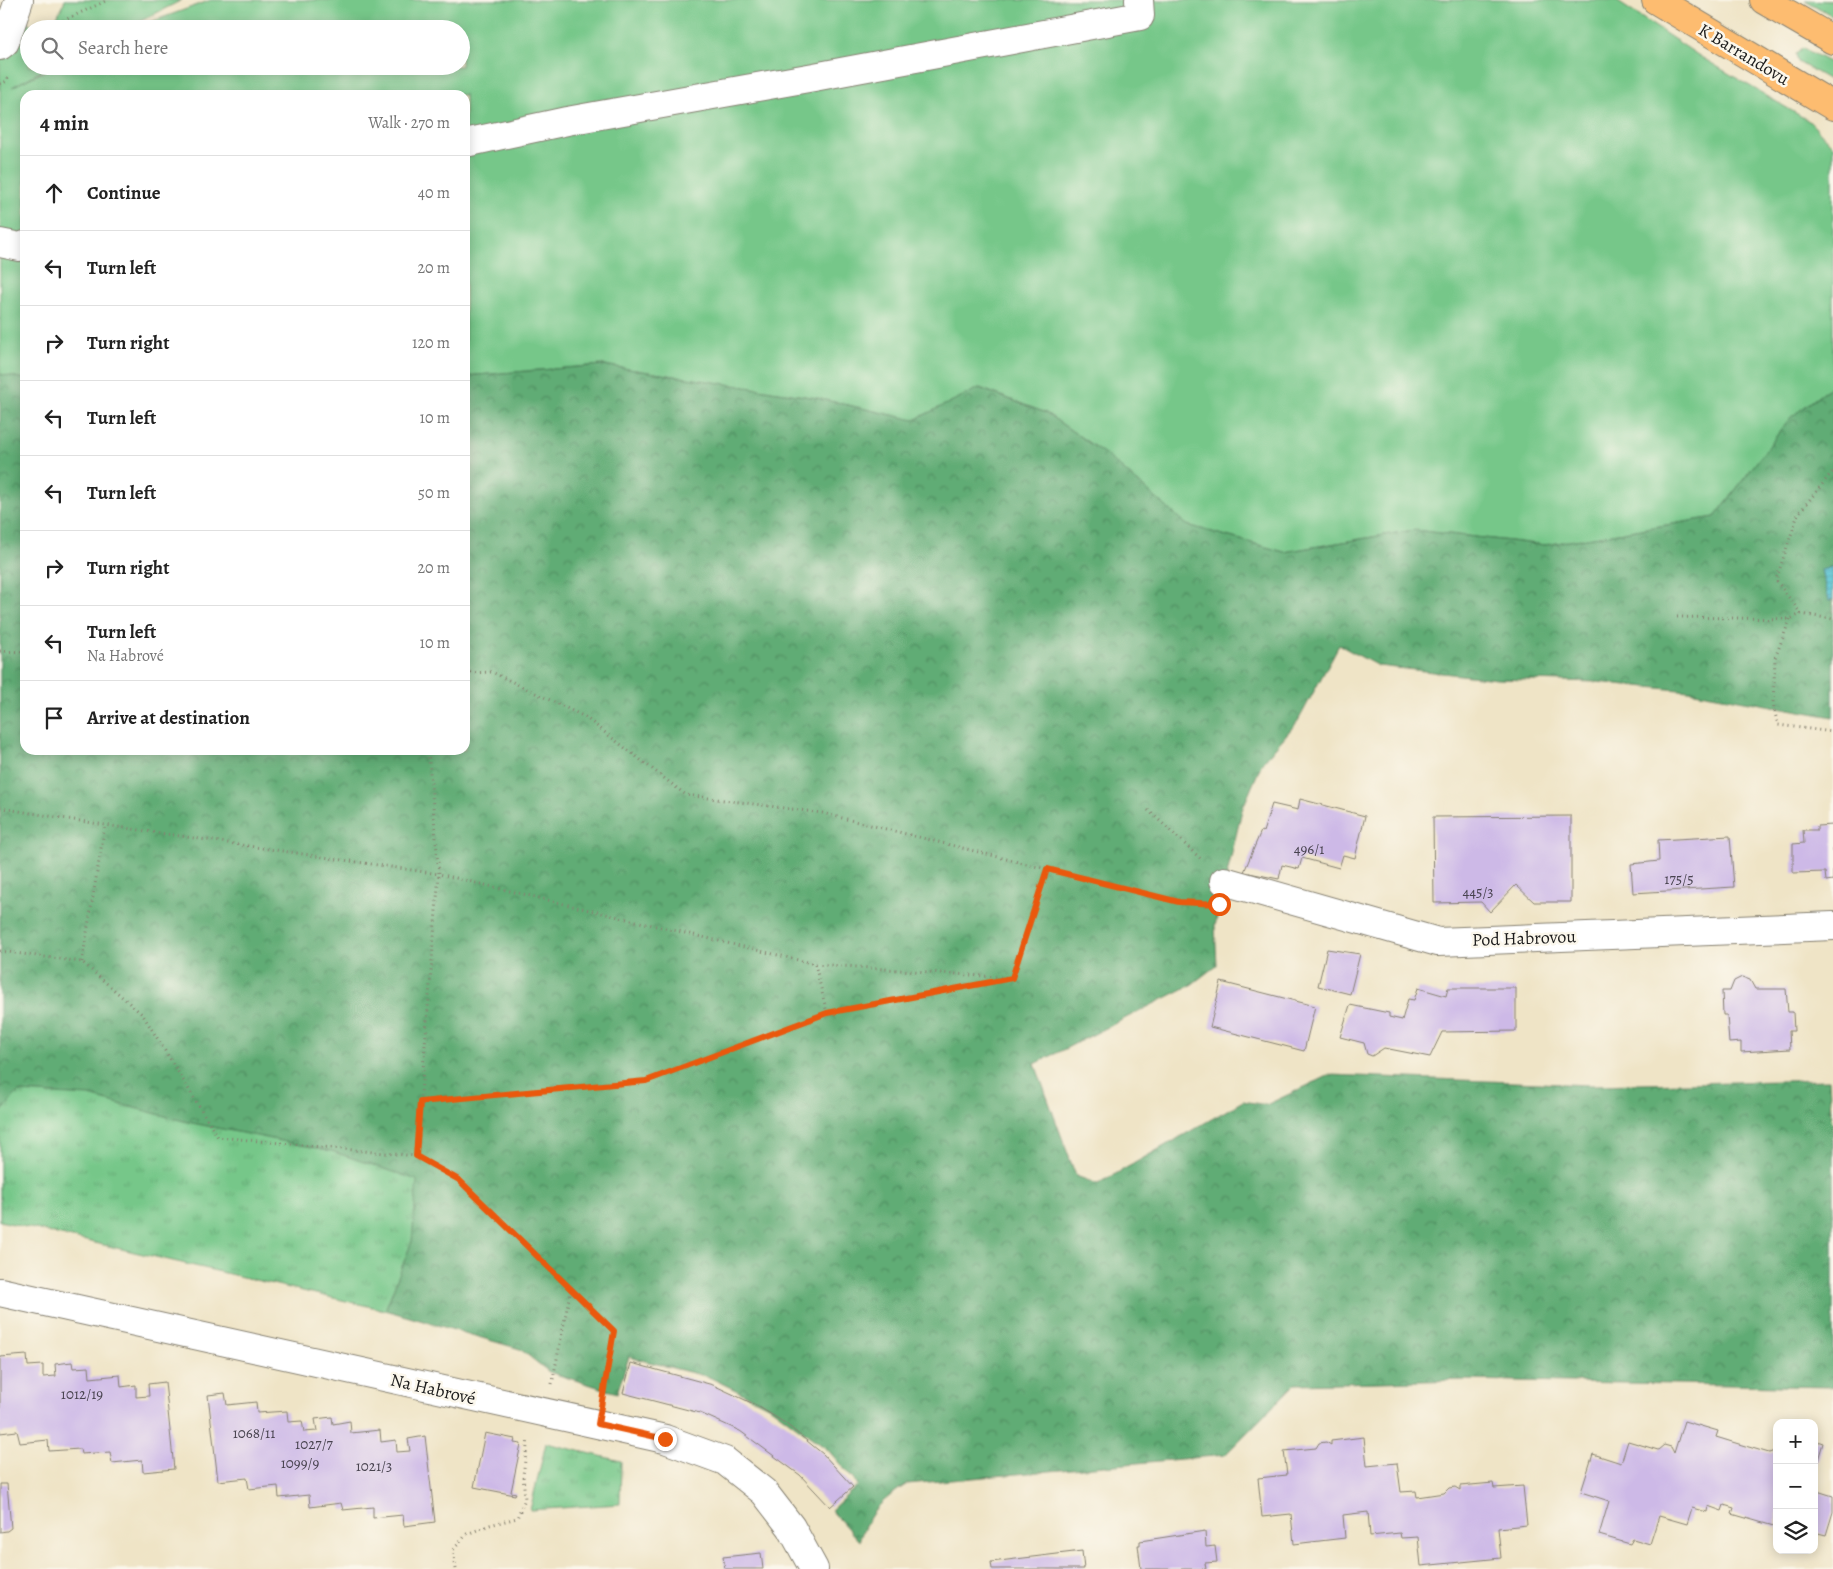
<!DOCTYPE html>
<meta charset="utf-8">
<style>
body{margin:0;font-family:Alegreya,serif;background:#f2f2f2;color:#222}
.controls{position:absolute;right:15px;bottom:15px;display:grid;overflow:hidden;border-radius:10px;box-shadow:0 2px 12px #0003}
.controls button{width:45px;height:45px;display:grid;place-items:center;padding:0;border:0;border-bottom:1px solid #e0e0e0;background:#fff;color:#222;font:25px sans-serif}
.stop{position:absolute;width:15px;height:15px;margin:-11px;border:4px solid #ea580c;border-radius:50%;background:#fff}
.stop.end{background:#ea580c;border-color:#fff;box-shadow:0 1px 5px #0008}
.list{margin:0;padding:0;list-style:none}
h2{display:flex;justify-content:space-between;align-items:center;height:65px;margin:0;padding:0 20px;font-size:21px}
h2 small{font-size:16px;font-weight:400;color:#767676}
.list li{display:grid;grid-template-columns:32px 1fr auto;gap:15px;align-items:center;box-sizing:border-box;height:75px;padding:0 20px;border-top:1px solid #e0e0e0}
.list b{display:block;font-size:19px;white-space:nowrap}
.list p{margin:0;font-size:16px;white-space:nowrap;color:#767676}
.list em{font-size:16px;font-style:normal;color:#767676}
.icon{flex:none;width:28px;height:28px;fill:none;stroke:currentColor;stroke-width:2;stroke-linecap:round;stroke-linejoin:round}
.map{position:relative;flex:none;width:1833px;height:1569px;overflow:hidden}
.search{position:absolute;background:#fff;box-shadow:0 2px 12px #0003;left:20px;top:20px;width:450px;height:55px;display:flex;align-items:center;gap:12px;box-sizing:border-box;padding:0 18px;border-radius:28px;color:#767676;font-size:19px}
.panel{position:absolute;background:#fff;box-shadow:0 2px 12px #0003;left:20px;top:90px;width:450px;height:665px;border-radius:15px}
.map>svg:first-child{display:block}
</style>
<div class="map">
<svg width="1833" height="1569" viewBox="0 0 1833 1569">
<defs>
<pattern id="forest-crowns" width="20" height="18" patternUnits="userSpaceOnUse" patternTransform="scale(1.25)"><rect width="20" height="18" fill="#60ac75"/><path d="M2 6a3 3 0 1 1 6 0M12 15a3 3 0 1 1 6 0" fill="none" stroke="#4e8b5f"/></pattern>
<pattern id="park-tufts" width="24" height="20" patternUnits="userSpaceOnUse" patternTransform="scale(1.25)"><rect width="24" height="20" fill="#76c789"/><path d="M3 7l-1-3M5 7V3M7 7l1-3M15 17l-1-3M17 17v-4M19 17l1-3" fill="none" stroke="#66aa76"/></pattern>
<pattern id="water-rules" width="6" height="5" patternUnits="userSpaceOnUse" patternTransform="scale(1.25)"><rect width="6" height="5" fill="#59c4d3"/><path d="M0 2.5h6" fill="none" stroke="#4da8b5"/></pattern>
</defs>
<rect width="100%" height="100%" fill="#fbf7ec"/>
<filter id="ink" filterUnits="userSpaceOnUse"><feTurbulence type="fractalNoise" baseFrequency=".02" numOctaves="2"/><feDisplacementMap in="SourceGraphic" scale="10" xChannelSelector="R" yChannelSelector="G"/><feConvolveMatrix kernelMatrix="1 2 1 2 8 2 1 2 1" color-interpolation-filters="sRGB"/></filter>
<filter id="wash" filterUnits="userSpaceOnUse"><feTurbulence type="fractalNoise" baseFrequency=".0096" numOctaves="4" result="noise"/><feDisplacementMap in="SourceGraphic" scale="20" xChannelSelector="R" yChannelSelector="G"/><feGaussianBlur stdDeviation="1.12" result="paint"/><feColorMatrix in="noise" values="0 0 0 0 0 0 0 0 0 0 0 0 0 0 0 0 0 1.4 0 .05"/><feComposite in="paint" operator="in"/></filter>
<g filter="url(#wash)">
<rect width="100%" height="100%" fill="#efe4c6"/>
<g fill="#76c789" stroke="#497252">
<path d="M 65,0 L 182,0 L 125,29 L 51,29 Z"/>
<path d="M 211,0 L 1615,0 L 1701,57 L 1809,121 L 1833,146 L 1833,385 L 1790,418 L 1715,517 L 1545,545 L 1414,530 L 1284,552 L 1187,525 L 1105,454 L 1046,413 L 980,388 L 914,420 L 817,398 L 603,365 L 465,376 L 465,95 L 25,95 L 25,379 L 0,374 L 0,59 L 15,43 L 27,22 L 38,29 L 29,29 L 29,66 L 51,66 L 12,87 L 55,66 L 461,66 L 461,29 L 132,29 Z"/>
<path d="M 1805,0 L 1833,1 L 1833,16 Z"/>
<path d="M 1803,48 L 1833,64 L 1833,82 L 1798,62 L 1796,54 Z"/>
</g>
<path fill="url(#forest-crowns)" stroke="#3e6448" d="M 603,365 L 817,398 L 914,420 L 979,388 L 1046,413 L 1105,454 L 1187,525 L 1284,552 L 1414,530 L 1545,545 L 1715,517 L 1790,418 L 1833,385 L 1833,567 L 1821,570 L 1829,600 L 1833,600 L 1833,717 L 1689,691 L 1596,682 L 1497,679 L 1378,666 L 1339,645 L 1298,721 L 1262,763 L 1242,810 L 1215,926 L 1217,965 L 1191,985 L 1035,1064 L 1076,1176 L 1098,1184 L 1243,1101 L 1266,1105 L 1330,1075 L 1591,1085 L 1829,1080 L 1833,1143 L 1833,1387 L 1465,1380 L 1295,1384 L 1225,1455 L 907,1484 C 881,1501 870,1511 859,1541 L 831,1510 L 858,1485 L 828,1450 L 772,1408 L 709,1377 L 629,1357 L 617,1393 L 549,1372 L 520,1349 L 385,1310 L 412,1241 L 416,1180 L 331,1151 L 187,1122 L 89,1096 L 18,1092 L 0,1114 L 0,374 L 25,379 L 25,750 L 465,750 L 465,376 Z"/>
<g fill="url(#park-tufts)" stroke="#497252">
<path d="M 18,1092 L 89,1096 L 187,1122 L 331,1151 L 417,1180 L 412,1241 L 385,1310 L 0,1221 L 0,1114 Z"/>
<path d="M 546,1443 L 621,1461 L 620,1504 L 530,1510 Z"/>
</g>
<path fill="url(#water-rules)" stroke="#3a7078" d="M 1833,567 L 1833,600 L 1829,601 L 1821,570 Z"/>
<g id="blocks">
<g fill="#cdb9e7">
<path d="M 1300,799 L 1365,816 L 1355,858 L 1343,855 L 1339,868 L 1302,858 L 1299,869 L 1282,865 L 1279,879 L 1244,872 L 1261,831 L 1263,832 L 1272,804 L 1298,810 Z"/>
<path d="M 1571,816 L 1571,902 L 1534,902 L 1516,885 L 1490,912 L 1481,902 L 1434,903 L 1433,817 Z"/>
<path d="M 1833,825 L 1833,880 L 1826,881 L 1825,872 L 1793,873 L 1793,844 L 1804,843 L 1803,830 L 1817,830 L 1817,826 Z"/>
<path d="M 1730,836 L 1734,887 L 1633,893 L 1631,864 L 1659,861 L 1658,840 Z"/>
<path d="M 1327,949 L 1360,954 L 1350,994 L 1318,986 Z"/>
<path d="M 1742,977 L 1750,980 L 1755,989 L 1786,989 L 1788,1012 L 1793,1012 L 1794,1031 L 1789,1031 L 1790,1049 L 1741,1052 L 1741,1042 L 1729,1043 L 1727,1015 L 1723,1015 L 1722,991 L 1730,991 L 1734,981 Z"/>
<path d="M 1221,982 L 1315,1006 L 1304,1051 L 1210,1027 Z"/>
<path d="M 1418,988 L 1446,996 L 1448,988 L 1516,988 L 1516,1031 L 1442,1032 L 1430,1057 L 1384,1048 L 1372,1056 L 1367,1054 L 1364,1043 L 1340,1037 L 1350,1005 L 1389,1013 L 1389,1017 L 1402,1020 L 1408,999 L 1414,1000 Z"/>
<path d="M 27,1355 L 28,1366 L 43,1365 L 43,1377 L 56,1376 L 55,1364 L 72,1362 L 73,1368 L 89,1367 L 90,1378 L 120,1375 L 121,1387 L 136,1385 L 136,1397 L 149,1396 L 148,1384 L 165,1382 L 174,1469 L 143,1472 L 142,1460 L 112,1463 L 110,1452 L 81,1454 L 80,1449 L 49,1451 L 48,1440 L 20,1443 L 17,1431 L 0,1433 L 0,1357 Z"/>
<path d="M 631,1363 L 713,1385 L 756,1405 L 785,1423 L 823,1454 L 853,1487 L 830,1507 L 800,1475 L 740,1431 L 700,1413 L 623,1393 Z"/>
<path d="M 225,1393 L 227,1405 L 256,1402 L 257,1413 L 287,1411 L 288,1422 L 302,1421 L 304,1432 L 317,1431 L 315,1419 L 332,1417 L 333,1424 L 350,1421 L 351,1433 L 380,1430 L 381,1442 L 396,1440 L 397,1452 L 410,1451 L 408,1439 L 425,1436 L 435,1522 L 404,1526 L 403,1515 L 373,1518 L 373,1507 L 343,1510 L 341,1503 L 310,1507 L 309,1495 L 279,1498 L 278,1486 L 249,1489 L 247,1478 L 218,1481 L 208,1395 Z"/>
<path d="M 1684,1421 L 1718,1431 L 1716,1437 L 1742,1445 L 1769,1453 L 1777,1450 L 1777,1527 L 1732,1514 L 1734,1508 L 1724,1505 L 1722,1511 L 1708,1506 L 1707,1512 L 1692,1508 L 1687,1524 L 1659,1516 L 1650,1544 L 1633,1539 L 1630,1544 L 1599,1535 L 1609,1501 L 1581,1492 L 1593,1454 L 1621,1463 L 1628,1441 L 1658,1450 L 1664,1445 L 1671,1447 L 1674,1453 Z"/>
<path d="M 485,1433 L 515,1439 L 514,1443 L 521,1444 L 511,1492 L 516,1493 L 515,1495 L 474,1487 Z"/>
<path d="M 1364,1437 L 1367,1466 L 1397,1463 L 1401,1492 L 1416,1491 L 1417,1497 L 1444,1493 L 1449,1488 L 1455,1487 L 1460,1490 L 1460,1486 L 1493,1483 L 1494,1488 L 1523,1486 L 1527,1525 L 1498,1528 L 1501,1558 L 1421,1566 L 1418,1537 L 1401,1538 L 1400,1533 L 1370,1536 L 1368,1512 L 1343,1515 L 1345,1538 L 1294,1544 L 1291,1514 L 1262,1517 L 1258,1478 L 1287,1475 L 1284,1451 L 1316,1448 L 1319,1443 L 1326,1442 L 1331,1445 L 1331,1441 Z"/>
<path d="M 1814,1440 L 1823,1443 L 1815,1470 L 1814,1470 Z"/>
<path d="M 0,1484 L 7,1484 L 11,1528 L 7,1531 L 0,1532 Z"/>
<path d="M 1814,1490 L 1833,1496 L 1833,1512 L 1826,1535 L 1814,1532 Z"/>
<path d="M 1205,1531 L 1206,1547 L 1215,1546 L 1217,1562 L 1205,1563 L 1206,1569 L 1141,1569 L 1138,1545 L 1140,1545 L 1140,1541 Z"/>
<path d="M 1082,1551 L 1084,1569 L 992,1569 L 991,1562 Z"/>
<path d="M 761,1553 L 763,1569 L 725,1569 L 723,1557 Z"/>
</g>
</g>
</g>
<g filter="url(#ink)">
<use href="#blocks" fill-opacity="0" stroke="#868071" stroke-width="1"/>
<g fill="none" stroke-linecap="round" stroke-linejoin="round">
<defs>
<g id="minor">
<path d="M 0,46 L 5,42 L 19,0"/>
<path d="M 465,143 L 567,121 L 814,77 L 1140,16 L 1139,0"/>
<path d="M 0,243 L 20,247 L 25,245"/>
<path d="M 1224,881 L 1438,942 L 1833,926"/>
<path d="M 0,1292 L 665,1439 L 725,1461 L 764,1492 L 791,1527 L 814,1569"/>
</g>
<g id="major">
<path d="M 1656,0 L 1833,106"/>
<path d="M 1764,0 L 1833,40"/>
</g>
</defs>
<use href="#minor" stroke="#868071" stroke-width="30"/>
<use href="#major" stroke="#868071" stroke-width="30"/>
<g stroke="#868071" stroke-width="3" stroke-dasharray="1 4" stroke-linecap="butt">
<path d="M 44,25 L 54,25 L 108,0"/>
<path d="M 0,84 L 7,81 L 9,74"/>
<path d="M 1801,614 L 1776,580 L 1798,514 L 1833,471"/>
<path d="M 1677,617 L 1790,619 L 1801,614 L 1833,619"/>
<path d="M 1790,619 L 1775,658 L 1773,705 L 1778,725 L 1833,732"/>
<path d="M 0,651 L 25,652"/>
<path d="M 465,673 L 492,672 L 585,717 L 686,795 L 822,813 L 1179,902 L 1202,903"/>
<path d="M 0,808 L 105,825 L 439,874 L 428,750"/>
<path d="M 1148,810 L 1202,860"/>
<path d="M 0,951 L 82,962 L 143,1015 L 218,1137 L 416,1156"/>
<path d="M 82,962 L 105,825"/>
<path d="M 815,964 L 827,1013 L 1008,979"/>
<path d="M 420,1102 L 646,1081 L 827,1013"/>
<path d="M 571,1288 L 459,1180 L 416,1156 L 439,874 L 815,964 L 1012,978 L 1047,869"/>
<path d="M 552,1384 L 571,1288 L 614,1331 L 603,1395"/>
<path d="M 456,1569 L 453,1550 L 467,1534 L 490,1525 L 517,1518 L 525,1499 L 523,1475 L 528,1439"/>
</g>
<use href="#minor" stroke="#fff" stroke-width="28"/>
<use href="#major" stroke="#fdbc70" stroke-width="28"/>
</g>
</g>
<g fill="none" stroke-linecap="round" stroke-linejoin="round" filter="url(#ink)">
<path stroke="#ea580c" stroke-width="6" d="M 665,1439 L 598,1424 L 614,1331 L 459,1180 L 416,1156 L 420,1102 L 646,1081 L 827,1013 L 1012,978 L 1047,869 L 1179,902 L 1219,904"/>
</g>
<g text-anchor="middle" stroke-width="5" stroke-linejoin="round" paint-order="stroke">
<g font-size="15" fill="#48434f">
<text x="1309" y="854">496/1</text>
<text x="1679" y="884">175/5</text>
<text x="1478" y="897">445/3</text>
<text x="82" y="1399">1012/19</text>
<text x="254" y="1438">1068/11</text>
<text x="314" y="1449">1027/7</text>
<text x="300" y="1468">1099/9</text>
<text x="374" y="1471">1021/3</text>
</g>
<g font-size="18" fill="#1c1c1c" stroke="#fbf7ec">
<text transform="translate(1744 54) rotate(31)" y="6">K Barrandovu</text>
<text transform="translate(1524 938) rotate(-2)" y="6">Pod Habrovou</text>
<text transform="translate(433 1389) rotate(13)" y="6">Na Habrové</text>
</g>
</g>
</svg>
<div class="controls">
<button>+</button>
<button>−</button>
<button><svg class="icon" aria-label="layers" viewBox="0 0 24 24"><path d="M12 4l9 5-9 5-9-5zM3 14l9 5 9-5"/></svg></button>
</div>
<div class="stop" style="left:1219px;top:904px"></div>
<div class="stop end" style="left:665px;top:1439px"></div>
<div class="search"><svg class="icon" aria-label="search" viewBox="0 0 24 24"><circle cx="10" cy="10" r="6"/><path d="M15 15l6 6"/></svg>Search here</div>
<section class="panel">
<h2>4 min<small>Walk · 270 m</small></h2>
<ul class="list">
<li><svg class="icon" aria-label="ahead" viewBox="0 0 24 24"><path d="M12 20V5M6 11l6-6 6 6"/></svg><div><b>Continue</b></div><em>40 m</em></li>
<li><svg class="icon" aria-label="left" viewBox="0 0 24 24"><path d="M17 20v-9H6M10 6l-5 5 5 5"/></svg><div><b>Turn left</b></div><em>20 m</em></li>
<li><svg class="icon" aria-label="right" viewBox="0 0 24 24"><path d="M7 20v-9h11M14 6l5 5-5 5"/></svg><div><b>Turn right</b></div><em>120 m</em></li>
<li><svg class="icon" aria-label="left" viewBox="0 0 24 24"><path d="M17 20v-9H6M10 6l-5 5 5 5"/></svg><div><b>Turn left</b></div><em>10 m</em></li>
<li><svg class="icon" aria-label="left" viewBox="0 0 24 24"><path d="M17 20v-9H6M10 6l-5 5 5 5"/></svg><div><b>Turn left</b></div><em>50 m</em></li>
<li><svg class="icon" aria-label="right" viewBox="0 0 24 24"><path d="M7 20v-9h11M14 6l5 5-5 5"/></svg><div><b>Turn right</b></div><em>20 m</em></li>
<li><svg class="icon" aria-label="left" viewBox="0 0 24 24"><path d="M17 20v-9H6M10 6l-5 5 5 5"/></svg><div><b>Turn left</b><p>Na Habrové</p></div><em>10 m</em></li>
<li><svg class="icon" aria-label="arrive" viewBox="0 0 24 24"><path d="M6 21V4h12l-3 4 3 4H6"/></svg><div><b>Arrive at destination</b></div></li>
</ul>
</section>
</div>
